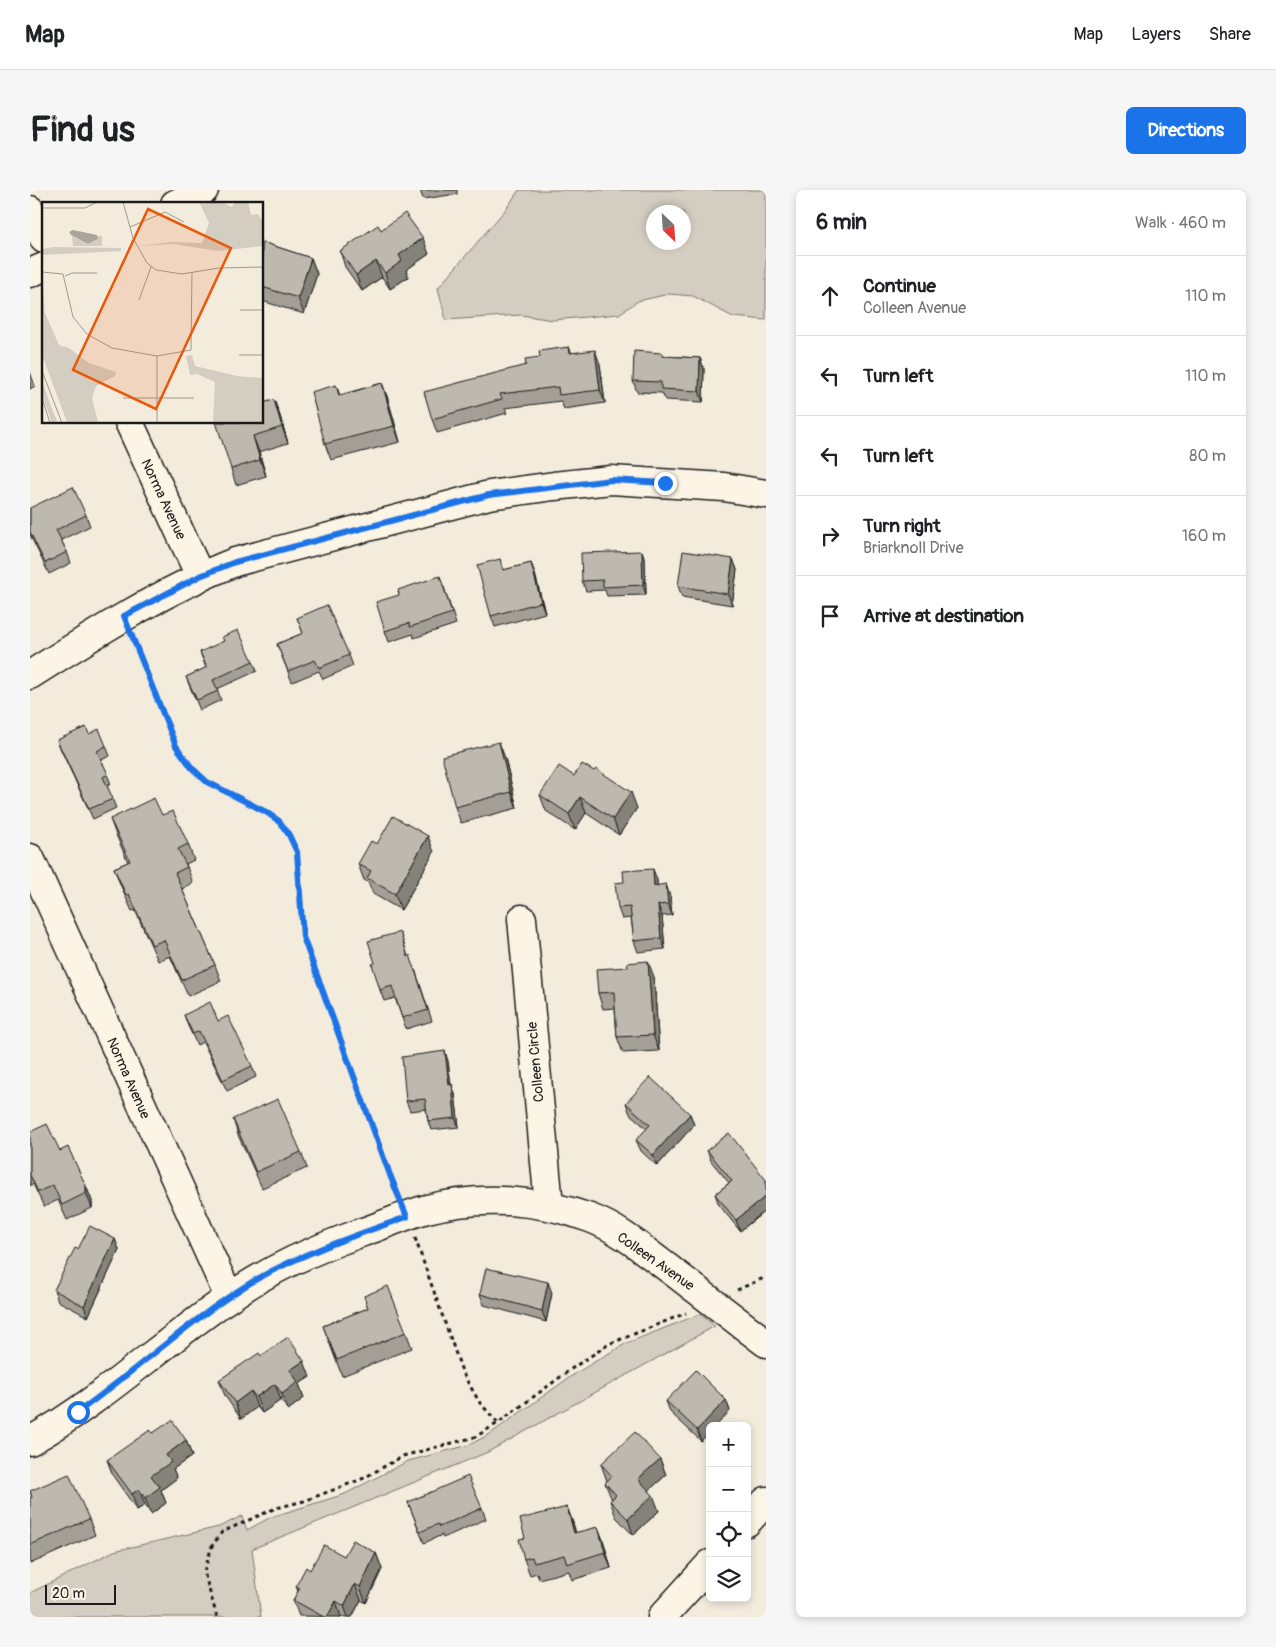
<!DOCTYPE html>
<meta charset="utf-8">
<style>
body{margin:0;font-family:Pangolin,sans-serif;background:#f6f6f6;color:#202124}
.controls{position:absolute;right:15px;bottom:15px;display:grid;overflow:hidden;border-radius:8px;box-shadow:0 2px 8px #0003}
.controls button{width:45px;height:45px;display:grid;place-items:center;padding:0;border:0;border-bottom:1px solid #e0e0e0;background:#fff;color:#202124;font:25px sans-serif}
.compass{position:absolute;left:616px;top:15px;width:45px;height:45px;border-radius:50%;background:#fff;box-shadow:0 2px 8px #0003;rotate:155deg}
.scale{position:absolute;left:15px;bottom:12px;width:71px;box-sizing:border-box;padding-left:5px;border:2px solid #1c1c1c;border-top:0;font-size:14px;line-height:18px;white-space:nowrap;color:#1c1c1c;-webkit-text-stroke:4px #fcf5e5;paint-order:stroke}
.stop{position:absolute;width:15px;height:15px;margin:-11px;border:4px solid #1a73e8;border-radius:50%;background:#fff}
.stop.end{background:#1a73e8;border-color:#fff;box-shadow:0 1px 5px #0008}
.list{margin:0;padding:0;list-style:none}
h2{display:flex;justify-content:space-between;align-items:center;height:65px;margin:0;padding:0 20px;font-size:21px}
h2 small{font-size:16px;font-weight:400;color:#757577}
.list li{display:grid;grid-template-columns:32px 1fr auto;gap:15px;align-items:center;box-sizing:border-box;height:80px;padding:0 20px;border-top:1px solid #e0e0e0}
.list b{display:block;font-size:19px;white-space:nowrap}
.list p{margin:0;font-size:16px;white-space:nowrap;color:#757577}
.list em{font-size:16px;font-style:normal;color:#757577}
.icon{flex:none;width:28px;height:28px;fill:none;stroke:currentColor;stroke-width:2;stroke-linecap:round;stroke-linejoin:round}
.map{position:relative;flex:none;width:736px;height:1427px;overflow:hidden;border-radius:8px}
header{display:flex;align-items:center;gap:30px;box-sizing:border-box;height:70px;padding:0 25px;background:#fff;border-bottom:1px solid #e0e0e0}
header strong{font-size:24px}
nav{display:flex;gap:28px;margin-inline-start:auto;font-size:18px}
.intro{display:flex;align-items:center;justify-content:space-between;box-sizing:border-box;height:120px;padding:0 30px}
h1{margin:0;font-size:35px}
.button{padding:12px 22px;border-radius:8px;background:#1a73e8;color:#fff;font-size:18px;font-weight:700}
main{display:flex;gap:30px;padding:0 30px}
aside{flex:1;background:#fff;border-radius:8px;box-shadow:0 2px 8px #0003}
.map>svg:first-child{display:block}
</style>
<header>
<strong>Map</strong>
<nav><a>Map</a><a>Layers</a><a>Share</a></nav>
</header>
<div class="intro"><h1>Find us</h1><a class="button">Directions</a></div>
<main>
<div class="map">
<svg width="736" height="1427" viewBox="0 0 736 1427">
<rect width="100%" height="100%" fill="#f3ecdd"/>
<filter id="ink" filterUnits="userSpaceOnUse"><feTurbulence type="fractalNoise" baseFrequency=".02" numOctaves="2"/><feDisplacementMap in="SourceGraphic" scale="10" xChannelSelector="R" yChannelSelector="G"/><feConvolveMatrix kernelMatrix="1 2 1 2 8 2 1 2 1" color-interpolation-filters="sRGB"/></filter>
<g filter="url(#ink)">
<g fill="#d3cec1" stroke="#78756e" fill-rule="evenodd">
<path d="M 489,0 L 736,0 L 736,130 L 703,127 L 663,106 L 639,104 L 608,111 L 589,124 L 523,130 L 491,125 L 416,130 L 408,98 L 476,19 ZM 624,22 L 654,22 L 654,52 L 624,52 Z"/>
<path d="M 670,1124 L 685,1136 L 458,1262 L 222,1359 L 231,1427 L 0,1427 L 0,1403 L 84,1361 L 189,1337 L 212,1326 L 217,1340 L 241,1327 L 315,1304 L 378,1271 L 439,1255 L 460,1244 L 540,1187 L 574,1166 L 597,1153 Z"/>
</g>
<g fill="none" stroke-linecap="round" stroke-linejoin="round">
<defs>
<g id="minor">
<path d="M 145,14 L 174,0"/>
<path d="M 0,20 L 14,49"/>
<path d="M 0,83 L 14,77"/>
<path d="M 99,232 L 170,386"/>
<path d="M 0,485 C 66,443 132,401 205,372 L 459,305 L 524,296 L 581,290 L 694,297 L 736,304"/>
<path d="M 0,668 L 199,1107"/>
<path d="M 492,729 L 519,1015"/>
<path d="M 0,1251 C 73,1210 132,1153 200,1107 C 241,1078 286,1059 333,1042 C 354,1035 375,1025 397,1019 C 450,1005 508,1009 560,1028 C 590,1039 616,1062 642,1081 C 673,1105 705,1129 736,1153"/>
<path d="M 717,1332 L 736,1311"/>
<path d="M 632,1427 L 680,1374"/>
</g>
</defs>
<use href="#minor" stroke="#1c1c1c" stroke-width="31"/>
<g stroke="#1c1c1c" stroke-width="3" stroke-dasharray="4 4" stroke-linecap="butt">
<path d="M 104,451 L 146,555 L 162,578 L 177,592 L 236,622 L 249,631 L 259,645 L 267,662 L 273,747 L 367,1003"/>
<path d="M 385,1048 L 433,1184 L 450,1213 L 468,1233"/>
<path d="M 707,1100 L 736,1087"/>
<path d="M 187,1427 L 174,1382 L 182,1356 L 192,1342 L 246,1318 L 274,1311 L 332,1289 L 373,1266 L 445,1247 L 468,1233 L 544,1177 L 579,1154 L 656,1123"/>
</g>
<use href="#minor" stroke="#fcf5e5" stroke-width="28"/>
</g>
<g fill="#a39f96" stroke="#1c1c1c">
<path d="M 390,0 L 427,0 L 427,4 L 393,9 Z"/>
<path d="M 351,40 L 399,64 L 376,80 L 378,87 L 360,99 L 352,87 L 332,101 L 315,77 L 310,61 Z"/>
<path d="M 232,52 L 281,68 L 287,84 L 274,124 L 232,111 Z"/>
<path d="M 539,157 L 542,163 L 570,174 L 575,213 L 534,219 L 531,211 L 475,218 L 477,223 L 407,243 L 402,229 L 510,167 Z"/>
<path d="M 634,166 L 670,168 L 674,179 L 673,212 L 635,210 L 632,203 L 607,202 L 603,191 Z"/>
<path d="M 0,182 L 5,196 L 0,199 Z"/>
<path d="M 352,193 L 358,209 L 370,252 L 301,270 L 295,254 L 306,195 L 310,205 Z"/>
<path d="M 244,210 L 250,226 L 258,253 L 229,262 L 236,286 L 206,295 L 201,279 Z"/>
<path d="M 0,318 L 56,325 L 60,336 L 31,350 L 37,362 L 41,373 L 19,384 L 0,345 Z"/>
<path d="M 612,361 L 615,370 L 616,405 L 577,406 L 575,400 L 556,401 L 552,391 Z"/>
<path d="M 470,369 L 474,380 L 501,373 L 505,384 L 515,423 L 465,437 L 461,426 Z"/>
<path d="M 703,369 L 707,380 L 702,415 L 652,407 L 648,396 Z"/>
<path d="M 414,397 L 426,434 L 384,448 L 383,444 L 359,452 L 355,441 Z"/>
<path d="M 267,428 L 319,465 L 323,476 L 293,489 L 289,481 L 262,492 L 247,454 L 273,443 Z"/>
<path d="M 170,462 L 223,471 L 227,481 L 187,499 L 191,510 L 170,520 L 160,497 L 156,487 L 176,478 Z"/>
<path d="M 59,544 L 76,556 L 80,566 L 71,570 L 81,594 L 77,596 L 86,618 L 63,629 L 31,560 L 27,550 Z"/>
<path d="M 475,568 L 487,618 L 431,633 L 425,617 Z"/>
<path d="M 544,586 L 607,618 L 589,645 L 556,623 L 545,640 L 516,621 L 510,605 Z"/>
<path d="M 132,625 L 158,654 L 164,670 L 156,674 L 163,693 L 152,699 L 185,775 L 191,791 L 158,806 L 140,766 L 128,771 L 105,720 L 102,721 L 90,694 L 84,678 L 98,672 L 86,645 L 80,629 Z"/>
<path d="M 347,654 L 404,662 L 371,720 L 343,704 L 338,692 L 334,690 L 328,674 Z"/>
<path d="M 627,690 L 627,696 L 640,706 L 642,725 L 632,726 L 635,759 L 608,762 L 604,751 L 601,728 L 592,729 L 588,718 Z"/>
<path d="M 370,742 L 378,766 L 384,776 L 402,831 L 376,839 L 365,808 L 354,811 L 350,800 L 345,773 Z"/>
<path d="M 624,787 L 629,861 L 593,863 L 587,847 L 585,818 L 573,819 L 568,803 Z"/>
<path d="M 154,825 L 222,876 L 226,887 L 197,901 L 173,852 L 167,855 L 158,836 Z"/>
<path d="M 418,871 L 421,895 L 425,904 L 429,937 L 401,940 L 398,931 L 396,919 L 380,921 L 376,911 Z"/>
<path d="M 596,913 L 660,924 L 664,935 L 627,976 L 611,961 L 606,950 L 617,939 L 600,924 Z"/>
<path d="M 203,929 L 271,962 L 277,978 L 232,998 L 208,945 Z"/>
<path d="M 0,942 L 30,961 L 56,996 L 62,1011 L 62,1018 L 37,1030 L 28,1010 L 14,1017 L 3,994 L 0,996 Z"/>
<path d="M 677,960 L 736,990 L 736,1020 L 710,1041 L 689,1015 L 685,1004 L 699,993 L 681,971 Z"/>
<path d="M 85,1049 L 89,1060 L 58,1127 L 28,1111 L 24,1100 L 48,1059 Z"/>
<path d="M 522,1103 L 516,1132 L 454,1115 L 450,1104 Z"/>
<path d="M 334,1106 L 376,1142 L 382,1158 L 312,1186 L 293,1136 L 338,1118 Z"/>
<path d="M 231,1166 L 280,1187 L 269,1194 L 274,1208 L 258,1220 L 251,1210 L 232,1223 L 227,1217 L 211,1229 L 195,1206 L 189,1190 Z"/>
<path d="M 696,1210 L 700,1221 L 671,1251 L 640,1222 L 636,1211 Z"/>
<path d="M 123,1243 L 156,1250 L 162,1266 L 143,1279 L 147,1288 L 131,1300 L 136,1313 L 121,1324 L 115,1315 L 107,1320 L 83,1286 L 77,1270 Z"/>
<path d="M 630,1269 L 636,1285 L 619,1300 L 629,1321 L 603,1345 L 586,1327 L 580,1311 L 582,1310 L 575,1293 L 577,1291 L 571,1274 Z"/>
<path d="M 0,1302 L 59,1329 L 65,1345 L 0,1374 L 0,1308 L 2,1307 Z"/>
<path d="M 378,1312 L 452,1318 L 456,1329 L 413,1348 L 412,1345 L 394,1353 Z"/>
<path d="M 537,1317 L 543,1333 L 546,1343 L 568,1337 L 574,1353 L 581,1378 L 542,1390 L 539,1381 L 509,1389 L 507,1383 L 500,1385 L 494,1369 L 495,1348 Z"/>
<path d="M 346,1363 L 352,1379 L 336,1413 L 331,1410 L 322,1427 L 269,1426 L 263,1410 L 268,1402 L 266,1396 L 280,1380 L 314,1366 Z"/>
</g>
<g fill="#85827a" stroke="#1c1c1c">
<path d="M 393,48 L 399,64 L 376,80 L 378,87 L 360,99 L 355,83 L 369,65 Z"/>
<path d="M 281,68 L 287,84 L 274,124 L 268,108 Z"/>
<path d="M 346,71 L 352,87 L 332,101 L 326,85 Z"/>
<path d="M 565,160 L 570,174 L 575,213 L 570,200 Z"/>
<path d="M 670,168 L 674,179 L 673,212 L 669,201 Z"/>
<path d="M 352,193 L 358,209 L 370,252 L 364,236 Z"/>
<path d="M 244,210 L 250,226 L 258,253 L 252,237 Z"/>
<path d="M 223,246 L 229,262 L 236,286 L 230,270 Z"/>
<path d="M 612,361 L 615,370 L 616,405 L 613,395 Z"/>
<path d="M 703,369 L 707,380 L 702,415 L 698,404 Z"/>
<path d="M 501,373 L 505,384 L 515,423 L 511,412 Z"/>
<path d="M 469,552 L 475,568 L 487,618 L 481,602 Z"/>
<path d="M 601,602 L 607,618 L 589,645 L 583,629 Z"/>
<path d="M 550,607 L 556,623 L 545,640 L 539,624 Z"/>
<path d="M 398,646 L 404,662 L 371,720 L 365,704 Z"/>
<path d="M 623,679 L 627,690 L 628,707 L 624,696 Z"/>
<path d="M 636,694 L 640,706 L 642,725 L 638,714 Z"/>
<path d="M 628,715 L 632,726 L 635,759 L 631,748 Z"/>
<path d="M 618,771 L 624,787 L 629,861 L 623,845 Z"/>
<path d="M 415,861 L 418,871 L 422,904 L 419,895 Z"/>
<path d="M 422,894 L 425,904 L 429,937 L 425,928 Z"/>
<path d="M 660,924 L 664,935 L 627,976 L 623,965 Z"/>
<path d="M 56,996 L 62,1011 L 62,1018 L 56,1003 Z"/>
<path d="M 736,1006 L 736,1020 L 710,1041 L 706,1030 Z"/>
<path d="M 85,1049 L 89,1060 L 58,1127 L 54,1116 Z"/>
<path d="M 518,1092 L 522,1103 L 516,1132 L 512,1121 Z"/>
<path d="M 274,1171 L 280,1187 L 269,1194 L 274,1208 L 258,1220 L 252,1204 L 260,1180 Z"/>
<path d="M 245,1194 L 251,1210 L 232,1223 L 226,1207 Z"/>
<path d="M 221,1201 L 227,1217 L 211,1229 L 205,1213 Z"/>
<path d="M 696,1210 L 700,1221 L 686,1236 L 680,1236 L 680,1242 L 671,1251 L 667,1240 Z"/>
<path d="M 156,1250 L 162,1266 L 143,1279 L 147,1288 L 131,1300 L 136,1313 L 121,1324 L 115,1308 L 121,1286 L 136,1265 Z"/>
<path d="M 630,1269 L 636,1285 L 614,1305 L 608,1289 Z"/>
<path d="M 109,1299 L 115,1315 L 107,1320 L 102,1304 Z"/>
<path d="M 623,1305 L 629,1321 L 603,1345 L 598,1329 Z"/>
<path d="M 537,1317 L 543,1333 L 550,1359 L 544,1343 Z"/>
<path d="M 568,1337 L 574,1353 L 581,1378 L 575,1362 Z"/>
<path d="M 346,1363 L 352,1379 L 336,1413 L 330,1397 Z"/>
<path d="M 325,1394 L 331,1410 L 322,1427 L 318,1427 L 314,1416 Z"/>
<path d="M 306,1411 L 311,1427 L 297,1427 Z"/>
</g>
<g fill="#beb9ae" stroke="#1c1c1c">
<path d="M 375,23 L 393,48 L 369,65 L 372,71 L 355,83 L 346,71 L 326,85 L 310,61 L 348,35 L 351,40 Z"/>
<path d="M 232,52 L 281,68 L 268,108 L 232,97 Z"/>
<path d="M 539,157 L 540,163 L 565,160 L 570,200 L 529,205 L 528,197 L 470,204 L 472,209 L 402,229 L 394,202 L 496,175 L 495,169 L 510,167 L 509,161 Z"/>
<path d="M 604,161 L 632,163 L 632,166 L 670,168 L 669,201 L 631,199 L 631,192 L 603,191 Z"/>
<path d="M 352,193 L 364,236 L 295,254 L 281,202 L 306,195 L 309,206 Z"/>
<path d="M 244,210 L 252,237 L 223,246 L 230,270 L 201,279 L 186,232 L 232,232 L 232,213 Z"/>
<path d="M 43,297 L 56,325 L 26,340 L 37,362 L 15,373 L 0,342 L 0,318 Z"/>
<path d="M 612,361 L 613,395 L 573,397 L 573,390 L 552,391 L 551,363 Z"/>
<path d="M 653,361 L 703,369 L 698,404 L 648,396 Z"/>
<path d="M 470,369 L 473,380 L 501,373 L 511,412 L 461,426 L 447,375 Z"/>
<path d="M 410,386 L 422,423 L 380,437 L 379,433 L 355,441 L 346,412 L 369,405 L 368,400 Z"/>
<path d="M 297,415 L 319,465 L 289,478 L 285,470 L 258,481 L 247,454 L 273,443 L 267,428 Z"/>
<path d="M 208,440 L 223,471 L 183,490 L 188,501 L 167,510 L 156,487 L 177,477 L 170,462 L 194,451 L 192,447 Z"/>
<path d="M 56,537 L 59,544 L 69,539 L 76,556 L 67,561 L 78,584 L 73,587 L 83,609 L 59,619 L 27,550 Z"/>
<path d="M 469,552 L 481,602 L 425,617 L 412,566 Z"/>
<path d="M 552,574 L 564,581 L 566,579 L 601,602 L 583,629 L 550,607 L 539,624 L 510,605 L 529,576 L 544,586 Z"/>
<path d="M 124,608 L 132,625 L 143,621 L 158,654 L 148,659 L 157,677 L 145,683 L 185,775 L 152,790 L 134,750 L 122,755 L 99,704 L 96,705 L 84,678 L 100,671 L 80,629 Z"/>
<path d="M 363,626 L 398,646 L 365,704 L 337,688 L 341,681 L 328,674 L 341,651 L 347,654 Z"/>
<path d="M 623,679 L 624,696 L 636,694 L 638,714 L 628,715 L 631,748 L 604,751 L 600,717 L 588,718 L 585,693 L 594,692 L 593,681 Z"/>
<path d="M 370,742 L 378,767 L 380,765 L 398,820 L 372,828 L 362,796 L 350,800 L 342,774 L 345,773 L 338,751 Z"/>
<path d="M 618,771 L 623,845 L 587,847 L 584,802 L 568,803 L 566,779 L 598,777 L 597,773 Z"/>
<path d="M 180,812 L 188,831 L 198,826 L 222,876 L 193,890 L 169,841 L 163,844 L 154,825 Z"/>
<path d="M 415,861 L 419,895 L 422,894 L 425,928 L 398,931 L 395,909 L 376,911 L 372,867 Z"/>
<path d="M 620,887 L 660,924 L 623,965 L 606,950 L 620,935 L 596,913 Z"/>
<path d="M 248,909 L 271,962 L 226,982 L 203,929 Z"/>
<path d="M 17,934 L 30,961 L 38,957 L 56,996 L 56,1003 L 32,1015 L 23,995 L 8,1002 L 0,985 L 0,942 Z"/>
<path d="M 699,943 L 736,990 L 736,1006 L 706,1030 L 685,1004 L 702,991 L 677,960 Z"/>
<path d="M 60,1036 L 85,1049 L 54,1116 L 24,1100 L 45,1058 L 48,1059 Z"/>
<path d="M 456,1078 L 518,1092 L 512,1121 L 450,1104 Z"/>
<path d="M 358,1096 L 376,1142 L 307,1170 L 293,1136 L 338,1118 L 334,1106 Z"/>
<path d="M 258,1147 L 274,1171 L 260,1180 L 268,1192 L 252,1204 L 245,1194 L 226,1207 L 221,1201 L 205,1213 L 189,1190 L 229,1163 L 231,1166 Z"/>
<path d="M 666,1180 L 696,1210 L 667,1240 L 636,1211 Z"/>
<path d="M 142,1230 L 156,1250 L 136,1265 L 141,1272 L 121,1286 L 130,1297 L 115,1308 L 109,1299 L 102,1304 L 77,1270 L 120,1240 L 123,1243 Z"/>
<path d="M 605,1242 L 630,1269 L 608,1289 L 623,1305 L 598,1329 L 580,1311 L 586,1305 L 575,1293 L 582,1286 L 571,1274 Z"/>
<path d="M 39,1284 L 59,1329 L 0,1355 L 0,1308 L 2,1307 L 0,1301 Z"/>
<path d="M 438,1286 L 452,1318 L 409,1337 L 408,1334 L 390,1342 L 378,1312 Z"/>
<path d="M 537,1317 L 544,1343 L 568,1337 L 575,1362 L 537,1374 L 534,1365 L 504,1373 L 502,1367 L 494,1369 L 489,1349 L 495,1348 L 490,1329 Z"/>
<path d="M 323,1350 L 346,1363 L 330,1397 L 325,1394 L 314,1416 L 306,1411 L 297,1427 L 294,1427 L 263,1410 L 270,1398 L 266,1396 L 276,1377 L 280,1380 L 294,1355 L 314,1366 Z"/>
</g>
</g>
<g fill="none" stroke-linecap="round" stroke-linejoin="round" filter="url(#ink)">
<path stroke="#1a73e8" stroke-width="6" d="M 48,1222 C 107,1180 165,1125 227,1089 C 275,1062 326,1045 377,1027 L 360,985 L 273,747 L 267,662 L 259,645 L 249,631 L 236,622 L 177,592 L 162,578 L 146,556 L 94,426 L 170,386 L 205,372 L 459,305 L 581,290 L 635,293"/>
</g>
<g text-anchor="middle" stroke-width="4" stroke-linejoin="round" paint-order="stroke">
<g font-size="14" fill="#1c1c1c" stroke="#fcf5e5">
<text transform="translate(134 309) rotate(65)" y="5">Norma Avenue</text>
<text transform="translate(505 872) rotate(-95)" y="5">Colleen Circle</text>
<text transform="translate(99 888) rotate(66)" y="5">Norma Avenue</text>
<text transform="translate(626 1071) rotate(35)" y="5">Colleen Avenue</text>
</g>
</g>
<g transform="translate(12 12)">
<rect width="221" height="221" fill="#f3ecdd"/>
<path d="M 157,0 L 180,0 L 190,5 L 193,0 L 206,0 L 209,13 L 216,12 L 221,20 L 221,44 L 176,49 L 131,42 L 97,44 L 129,40 L 160,41 L 167,21 ZM 30,34 L 46,42 L 56,37 L 55,34 L 60,34 L 60,44 L 31,44 ZM 12,45 L 79,46 L 79,49 L 0,53 L 0,47 ZM 0,73 L 3,111 L 17,143 L 27,146 L 47,161 L 74,170 L 73,174 L 54,184 L 50,196 L 56,220 L 71,221 L 25,220 L 0,153 ZM 150,153 L 153,164 L 195,174 L 221,176 L 221,221 L 171,221 L 173,180 L 155,172 L 148,173 L 144,154 ZM 0,179 L 10,207 L 16,221 L 10,221 L 0,193 Z" fill="#d3cec1"/>
<path d="M 31,28 L 55,33 L 56,37 L 46,42 L 29,33 L 27,30 Z" fill="#aaa59b"/>
<path fill="none" stroke="#9d9990" stroke-width="1" d="M 81,0 L 91,36 L 105,61 L 114,68 L 140,72 L 177,66 L 222,65M 0,6 L 43,6 L 55,0M 88,25 L 123,10 L 142,20M 0,70 L 21,72 L 31,115 L 45,132 L 70,146 L 115,154 L 149,148 L 150,71M 23,74 L 30,71 L 55,71M 97,98 L 109,65M 198,108 L 222,108M 197,153 L 222,153M 115,154 L 115,221M 0,169 L 20,221M 0,196 L 8,221M 81,196 L 152,196"/>
<path fill="#e8590c" fill-opacity="0.15" stroke="#e8590c" stroke-width="2.5" d="M 106,7 L 189,46 L 114,207 L 31,168 Z"/>
<rect width="221" height="221" fill="none" stroke="#1c1c1c" stroke-width="2.5"/>
</g>
</svg>
<div class="controls">
<button>+</button>
<button>−</button>
<button><svg class="icon" aria-label="locate" viewBox="0 0 24 24"><circle cx="12" cy="12" r="6"/><path d="M12 2v4M12 18v4M2 12h4M18 12h4"/></svg></button>
<button><svg class="icon" aria-label="layers" viewBox="0 0 24 24"><path d="M12 4l9 5-9 5-9-5zM3 14l9 5 9-5"/></svg></button>
</div>
<svg class="compass" viewBox="-18 -18 36 36"><path d="M0-13l5 13h-10z" fill="#e53935"/><path d="M0 13l5-13h-10z" fill="#757577"/></svg>
<div class="scale">20 m</div>
<div class="stop" style="left:48px;top:1222px"></div>
<div class="stop end" style="left:635px;top:293px"></div>
</div>
<aside>
<h2>6 min<small>Walk · 460 m</small></h2>
<ul class="list">
<li><svg class="icon" aria-label="ahead" viewBox="0 0 24 24"><path d="M12 20V5M6 11l6-6 6 6"/></svg><div><b>Continue</b><p>Colleen Avenue</p></div><em>110 m</em></li>
<li><svg class="icon" aria-label="left" viewBox="0 0 24 24"><path d="M17 20v-9H6M10 6l-5 5 5 5"/></svg><div><b>Turn left</b></div><em>110 m</em></li>
<li><svg class="icon" aria-label="left" viewBox="0 0 24 24"><path d="M17 20v-9H6M10 6l-5 5 5 5"/></svg><div><b>Turn left</b></div><em>80 m</em></li>
<li><svg class="icon" aria-label="right" viewBox="0 0 24 24"><path d="M7 20v-9h11M14 6l5 5-5 5"/></svg><div><b>Turn right</b><p>Briarknoll Drive</p></div><em>160 m</em></li>
<li><svg class="icon" aria-label="arrive" viewBox="0 0 24 24"><path d="M6 21V4h12l-3 4 3 4H6"/></svg><div><b>Arrive at destination</b></div></li>
</ul>
</aside>
</main>
